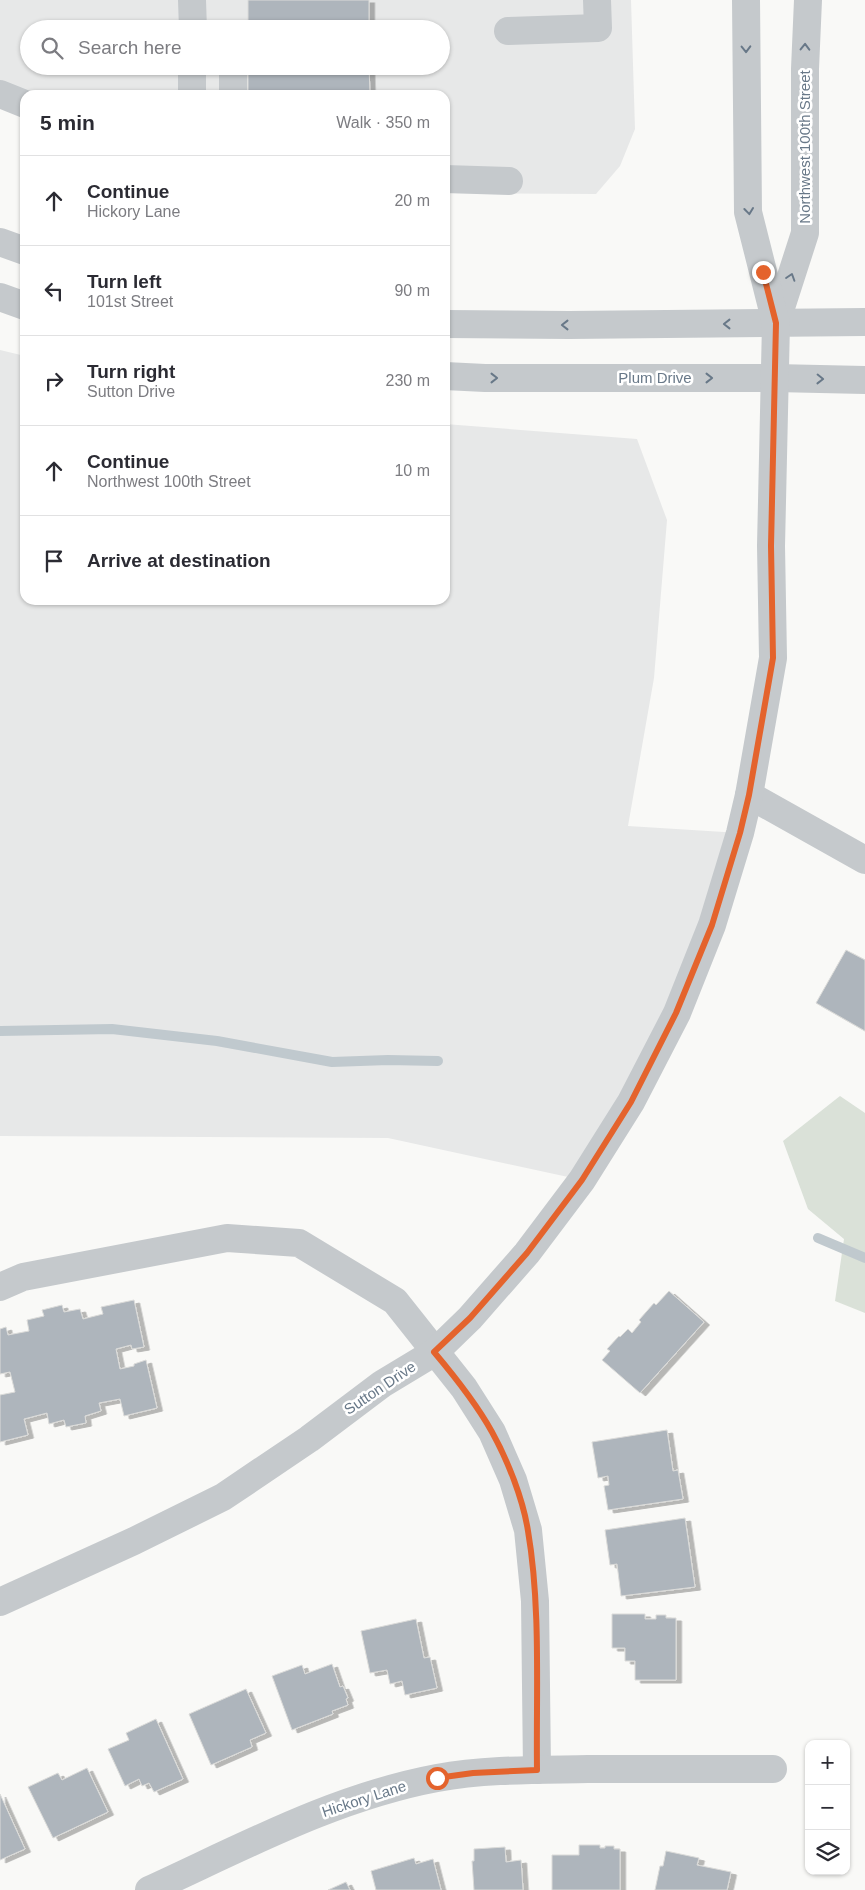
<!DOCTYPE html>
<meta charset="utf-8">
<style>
body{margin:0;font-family:Helvetica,sans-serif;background:#f2f2f3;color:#2b2b33}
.controls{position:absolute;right:15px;bottom:15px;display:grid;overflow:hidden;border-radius:10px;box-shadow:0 1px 4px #0004}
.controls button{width:45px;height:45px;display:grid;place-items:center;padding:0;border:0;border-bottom:1px solid #e1e1e2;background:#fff;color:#2b2b33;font:25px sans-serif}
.stop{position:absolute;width:15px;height:15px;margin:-11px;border:4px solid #e4632c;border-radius:50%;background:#fff}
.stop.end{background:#e4632c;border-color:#fff;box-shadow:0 1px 5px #0008}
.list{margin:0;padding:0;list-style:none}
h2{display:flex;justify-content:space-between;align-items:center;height:65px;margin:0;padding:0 20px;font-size:21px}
h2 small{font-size:16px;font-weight:400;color:#7c7c81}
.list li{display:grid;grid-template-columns:32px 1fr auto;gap:15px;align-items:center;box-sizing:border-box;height:90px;padding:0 20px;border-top:1px solid #e1e1e2}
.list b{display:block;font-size:19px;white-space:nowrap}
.list p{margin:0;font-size:16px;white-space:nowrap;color:#7c7c81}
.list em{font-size:16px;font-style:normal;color:#7c7c81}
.icon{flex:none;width:28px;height:28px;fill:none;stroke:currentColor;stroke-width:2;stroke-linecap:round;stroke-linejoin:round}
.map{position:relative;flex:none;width:865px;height:1890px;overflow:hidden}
.search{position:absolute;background:#fff;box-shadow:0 1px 4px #0004;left:20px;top:20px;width:430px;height:55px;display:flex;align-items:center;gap:12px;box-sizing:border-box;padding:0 18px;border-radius:28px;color:#7c7c81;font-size:19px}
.panel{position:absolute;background:#fff;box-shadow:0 1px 4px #0004;left:20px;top:90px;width:430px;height:515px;border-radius:15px}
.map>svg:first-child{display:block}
</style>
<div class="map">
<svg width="865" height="1890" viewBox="0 0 865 1890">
<defs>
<filter id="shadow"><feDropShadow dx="5.5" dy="3" stdDeviation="0" flood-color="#0004"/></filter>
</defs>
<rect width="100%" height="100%" fill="#f9f9f7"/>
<g fill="#e7e8e8" fill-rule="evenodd">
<path d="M 0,0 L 631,0 L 635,129 L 620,166 L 596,194 L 445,193 L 445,95 L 0,96 ZM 29,29 L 441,29 L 441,66 L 29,66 Z"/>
<path d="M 0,350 L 25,356 L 25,600 L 445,600 L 445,424 L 637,439 L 667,520 L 654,678 L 628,826 L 740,833 L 712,925 L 582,1180 L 388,1138 L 0,1136 Z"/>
</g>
<path fill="#dae1d8" d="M 840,1096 L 865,1113 L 865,1313 L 835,1301 L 844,1239 L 808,1209 L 783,1141 Z"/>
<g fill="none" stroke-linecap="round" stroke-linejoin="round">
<g stroke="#c0c9ce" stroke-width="10">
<path d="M 0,1031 L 112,1029 L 217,1041 L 332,1062 L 388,1060 L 438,1061"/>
<path d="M 818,1238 L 865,1258"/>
</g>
</g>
<g fill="#aeb5bc" stroke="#dbdbd9" filter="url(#shadow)">
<rect x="248" y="0" width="121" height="29"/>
<path d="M 248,66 L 369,66 L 370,95 L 248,95 Z"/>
<path d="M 846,950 L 865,960 L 865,1031 L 816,1003 Z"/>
<path d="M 669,1291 L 704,1322 L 640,1393 L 602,1360 L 610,1351 L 607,1349 L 619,1336 L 620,1337 L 628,1329 L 632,1333 L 641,1322 L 639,1320 L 654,1303 L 656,1305 Z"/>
<path d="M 134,1300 L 144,1347 L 132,1349 L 131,1345 L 116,1349 L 120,1369 L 134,1366 L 134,1364 L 146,1360 L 157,1408 L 124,1416 L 120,1399 L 99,1403 L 101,1411 L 85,1416 L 86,1423 L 66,1427 L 64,1420 L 49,1424 L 47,1413 L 24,1419 L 28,1435 L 0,1442 L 0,1395 L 15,1392 L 10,1372 L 0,1374 L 0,1329 L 6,1327 L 8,1335 L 29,1331 L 27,1320 L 44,1316 L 42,1310 L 62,1305 L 64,1312 L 80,1309 L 83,1319 L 103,1314 L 101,1307 Z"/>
<path d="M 667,1430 L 673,1471 L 678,1470 L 683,1499 L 608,1510 L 604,1486 L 609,1485 L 608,1476 L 598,1478 L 592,1442 Z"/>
<path d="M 685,1518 L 695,1587 L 621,1596 L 617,1564 L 610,1565 L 605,1530 Z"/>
<path d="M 612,1614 L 645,1614 L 645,1619 L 656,1619 L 656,1615 L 666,1615 L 666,1618 L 676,1618 L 676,1680 L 635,1680 L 635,1661 L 625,1661 L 625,1648 L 612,1648 Z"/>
<path d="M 416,1619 L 424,1658 L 430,1657 L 437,1688 L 405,1695 L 402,1681 L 390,1684 L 387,1670 L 370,1673 L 361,1631 Z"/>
<path d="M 332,1664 L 340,1687 L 343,1686 L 348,1698 L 346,1699 L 348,1705 L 332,1711 L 333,1714 L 292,1730 L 272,1676 L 302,1665 L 305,1674 Z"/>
<path d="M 246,1689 L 266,1733 L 250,1740 L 252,1747 L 211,1765 L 189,1714 Z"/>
<path d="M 156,1719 L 183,1779 L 154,1792 L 149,1783 L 142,1786 L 139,1779 L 125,1786 L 108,1749 L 129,1740 L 126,1733 Z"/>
<path d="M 87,1768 L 108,1812 L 53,1838 L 28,1787 L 58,1773 L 62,1780 Z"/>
<path d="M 0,1794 L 25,1849 L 0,1860 Z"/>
<path d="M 579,1845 L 600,1845 L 600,1848 L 605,1848 L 605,1846 L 614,1846 L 614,1849 L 620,1849 L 620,1890 L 552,1890 L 552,1855 L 579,1855 Z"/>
<path d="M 505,1847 L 506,1862 L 521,1860 L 523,1890 L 474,1890 L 472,1861 L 474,1861 L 474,1849 Z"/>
<path d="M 666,1851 L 699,1858 L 697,1865 L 731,1872 L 727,1890 L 655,1890 L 660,1866 L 663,1866 Z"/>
<path d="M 414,1858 L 416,1864 L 433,1859 L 441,1890 L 376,1890 L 371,1871 Z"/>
<path d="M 346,1882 L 350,1890 L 328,1890 Z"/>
</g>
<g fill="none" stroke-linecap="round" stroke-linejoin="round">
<g stroke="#c5c9cc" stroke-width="28">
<path d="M 192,0 L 193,29"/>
<path d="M 508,31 L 598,28 L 597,0"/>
<path d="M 233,66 L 233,95"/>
<path d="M 0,94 L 25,104"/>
<path d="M 192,95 L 192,66"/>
<path d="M 445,179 L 509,181"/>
<path d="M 0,242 L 25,251"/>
<path d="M 0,297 L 25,306"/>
<path d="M 776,323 L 805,233 L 805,69 L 808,0"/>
<path d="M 445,324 L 569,325 L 865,322"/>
<path d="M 445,376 L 485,378 L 775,378 L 865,380"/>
<path d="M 749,795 L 865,860"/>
<path d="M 0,1287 L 23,1277 L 227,1238 L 299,1243 L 395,1301 L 464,1388 L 492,1432 L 513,1480 L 528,1530 L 535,1601 L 537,1770"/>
<path d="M 0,1602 L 134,1541 L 223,1497 L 309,1439 L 382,1384 L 435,1352 L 470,1318 L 527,1253 L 582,1180 L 631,1102 L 677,1013 L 712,925 L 740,833 L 749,795 L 773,658 L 771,546 L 776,323 L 748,212 L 746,0"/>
<path d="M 149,1890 C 243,1847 335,1797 437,1778 C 487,1769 538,1770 588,1769 C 650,1769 712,1769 773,1769"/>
</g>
</g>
<defs><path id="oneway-chevron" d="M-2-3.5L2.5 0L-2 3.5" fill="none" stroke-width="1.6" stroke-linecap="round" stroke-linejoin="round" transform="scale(1.25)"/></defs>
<g stroke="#687888">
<use href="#oneway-chevron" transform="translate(805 47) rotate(-89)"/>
<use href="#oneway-chevron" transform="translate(746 49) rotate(89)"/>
<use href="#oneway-chevron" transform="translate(749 211) rotate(83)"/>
<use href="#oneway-chevron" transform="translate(791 277) rotate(-72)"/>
<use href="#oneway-chevron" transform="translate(727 324) rotate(180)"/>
<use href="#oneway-chevron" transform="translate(565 325) rotate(-180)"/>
<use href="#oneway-chevron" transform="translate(494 378)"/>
<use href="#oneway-chevron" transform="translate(709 378)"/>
<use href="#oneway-chevron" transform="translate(820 379) rotate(1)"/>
</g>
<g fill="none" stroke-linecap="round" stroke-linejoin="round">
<path stroke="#e4632c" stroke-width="6" d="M 437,1778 L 473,1773 L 537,1770 C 536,1693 541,1607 528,1531 C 523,1499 508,1461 492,1432 C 476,1403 456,1378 434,1352 L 470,1318 L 527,1253 L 582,1180 L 631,1102 L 676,1013 L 712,925 L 740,833 L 749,795 L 773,658 L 771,546 L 776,323 L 763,272"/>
</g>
<g text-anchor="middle" stroke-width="5" stroke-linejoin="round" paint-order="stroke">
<g font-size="15" fill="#687888" stroke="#fff">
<text transform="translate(805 147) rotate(-90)" y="5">Northwest 100th Street</text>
<text x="655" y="383">Plum Drive</text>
<text transform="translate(380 1388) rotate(-34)" y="5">Sutton Drive</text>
<text transform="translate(364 1799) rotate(-18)" y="5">Hickory Lane</text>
</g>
</g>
</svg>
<div class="controls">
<button>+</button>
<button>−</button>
<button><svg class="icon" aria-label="layers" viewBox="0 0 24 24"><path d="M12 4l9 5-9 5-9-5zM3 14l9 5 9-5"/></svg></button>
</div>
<div class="stop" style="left:437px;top:1778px"></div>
<div class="stop end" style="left:763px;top:272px"></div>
<div class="search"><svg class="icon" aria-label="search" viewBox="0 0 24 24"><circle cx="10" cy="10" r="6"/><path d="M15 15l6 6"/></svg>Search here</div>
<section class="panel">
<h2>5 min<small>Walk · 350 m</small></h2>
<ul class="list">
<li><svg class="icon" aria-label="ahead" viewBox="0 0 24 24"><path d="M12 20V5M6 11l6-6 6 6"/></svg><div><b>Continue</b><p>Hickory Lane</p></div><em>20 m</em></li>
<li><svg class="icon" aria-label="left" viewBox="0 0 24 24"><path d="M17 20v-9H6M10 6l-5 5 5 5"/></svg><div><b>Turn left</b><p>101st Street</p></div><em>90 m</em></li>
<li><svg class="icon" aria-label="right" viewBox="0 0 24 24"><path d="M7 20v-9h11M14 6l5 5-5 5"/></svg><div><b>Turn right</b><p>Sutton Drive</p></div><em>230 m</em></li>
<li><svg class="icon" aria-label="ahead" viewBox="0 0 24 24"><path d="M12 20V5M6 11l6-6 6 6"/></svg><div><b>Continue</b><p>Northwest 100th Street</p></div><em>10 m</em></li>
<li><svg class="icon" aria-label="arrive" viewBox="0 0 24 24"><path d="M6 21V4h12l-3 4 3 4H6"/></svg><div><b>Arrive at destination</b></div></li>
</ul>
</section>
</div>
